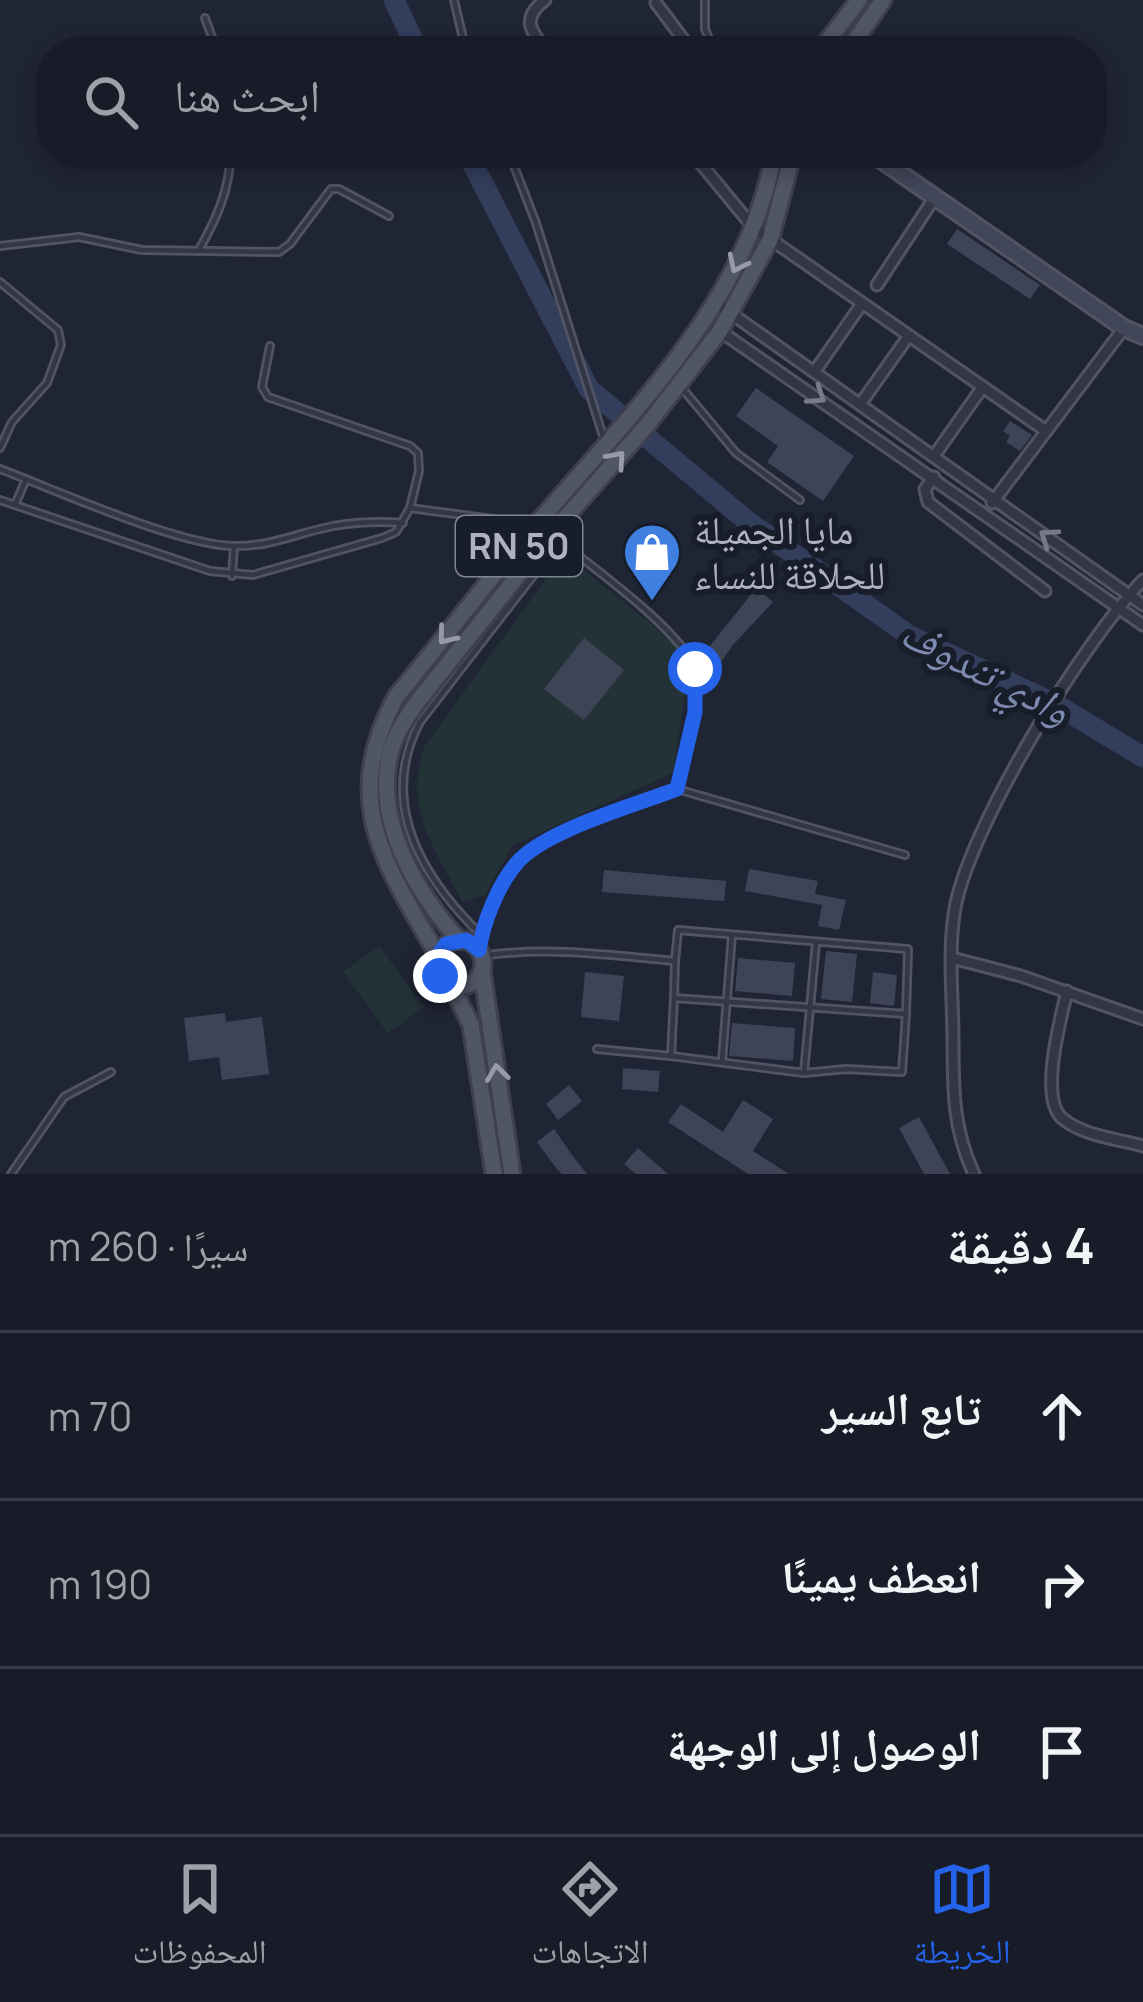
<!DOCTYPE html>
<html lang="ar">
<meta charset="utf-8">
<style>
body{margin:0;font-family:Manrope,"Noto Naskh Arabic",sans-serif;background:#212530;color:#f1f3f6;direction:rtl}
.stop{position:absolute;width:36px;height:36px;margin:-27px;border:9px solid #2563eb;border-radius:50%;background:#fff}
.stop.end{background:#2563eb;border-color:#fff;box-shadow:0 3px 12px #0008}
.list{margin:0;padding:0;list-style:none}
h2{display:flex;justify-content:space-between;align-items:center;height:156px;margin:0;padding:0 48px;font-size:51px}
h2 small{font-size:39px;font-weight:400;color:#9fa1a8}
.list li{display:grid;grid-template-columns:78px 1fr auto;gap:36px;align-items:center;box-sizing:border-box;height:168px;padding:0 48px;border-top:3px solid #363a45}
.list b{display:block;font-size:45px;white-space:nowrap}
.list em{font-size:39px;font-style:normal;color:#9fa1a8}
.icon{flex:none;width:66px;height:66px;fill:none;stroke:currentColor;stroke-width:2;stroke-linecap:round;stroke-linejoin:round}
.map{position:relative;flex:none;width:1143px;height:1174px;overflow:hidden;direction:ltr}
.search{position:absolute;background:#181c28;box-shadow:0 6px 18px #0003;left:36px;right:36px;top:36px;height:132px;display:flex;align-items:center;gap:30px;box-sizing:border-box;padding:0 42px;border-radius:48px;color:#9fa1a8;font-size:45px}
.sheet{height:660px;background:#181c28}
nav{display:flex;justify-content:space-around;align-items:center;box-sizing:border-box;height:168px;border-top:3px solid #363a45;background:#181c28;font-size:33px;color:#9fa1a8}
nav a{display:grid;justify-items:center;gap:6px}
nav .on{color:#2563eb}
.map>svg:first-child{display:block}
</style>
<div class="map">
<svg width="1143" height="1174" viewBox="0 0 1143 1174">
<rect width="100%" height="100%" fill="#202535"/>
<g fill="#223237">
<path d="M 564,554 L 672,641 L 688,675 L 673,773 L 513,845 L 485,895 L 462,902 C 434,845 404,813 424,747 Z"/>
<path d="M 379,946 L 424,1007 L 388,1033 L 343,972 Z"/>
</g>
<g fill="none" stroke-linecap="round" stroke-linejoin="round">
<g stroke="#333d5c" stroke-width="21">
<path d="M 394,0 L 418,51"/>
<path d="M 467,153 L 589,389 L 747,521 L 910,636 L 1055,704 L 1143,757"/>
</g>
</g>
<g fill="#3e4456">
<path d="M 957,229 L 1040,285 L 1030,299 L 947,244 Z"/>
<path d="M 756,388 L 854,456 L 823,501 L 767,462 L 778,446 L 736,416 Z"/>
<path d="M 1010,421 L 1032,435 L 1020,451 L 1006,442 L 1010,436 L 1003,431 Z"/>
<path d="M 756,588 L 773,602 L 732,646 L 713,674 L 698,661 Z"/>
<path d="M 584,638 L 624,670 L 584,720 L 544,689 Z"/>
<path d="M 749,869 L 818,881 L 815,894 L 846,900 L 839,930 L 818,926 L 822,905 L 745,891 Z"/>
<path d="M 604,870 L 726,881 L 724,901 L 602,892 Z"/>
<path d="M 826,951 L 857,954 L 852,1002 L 821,999 Z"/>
<path d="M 738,958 L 795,963 L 792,996 L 735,991 Z"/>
<path d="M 585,972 L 624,976 L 619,1021 L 581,1017 Z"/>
<path d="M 873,972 L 897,975 L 894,1006 L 870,1003 Z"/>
<path d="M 225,1013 L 226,1022 L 262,1017 L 269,1074 L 222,1080 L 219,1057 L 189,1061 L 184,1018 Z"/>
<path d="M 732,1023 L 795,1028 L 793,1061 L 729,1056 Z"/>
<path d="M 623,1068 L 660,1071 L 658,1092 L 622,1089 Z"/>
<path d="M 569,1085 L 582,1101 L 558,1120 L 546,1104 Z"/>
<path d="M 743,1100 L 773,1119 L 753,1151 L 789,1174 L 748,1174 L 668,1122 L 681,1104 L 723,1132 Z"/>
<path d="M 919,1117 L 950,1174 L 924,1174 L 899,1128 Z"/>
<path d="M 554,1129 L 572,1155 L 587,1174 L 562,1174 L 556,1168 L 537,1142 Z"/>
<path d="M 638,1148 L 668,1174 L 636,1174 L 624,1164 Z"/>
</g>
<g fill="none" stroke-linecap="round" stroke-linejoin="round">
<defs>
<g id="lane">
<path d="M 454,0 L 466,51"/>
<path d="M 705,0 L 705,29 L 714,51"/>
<path d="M 205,18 L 217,51"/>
<path d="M 509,153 L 536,223 L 604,439"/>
<path d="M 0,246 L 79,237 L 142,250 L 279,252 L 290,244 L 331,189 L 339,189 L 389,216"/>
<path d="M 200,248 C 218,216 229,190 231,153"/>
<path d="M 0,282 L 58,330 L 61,345 L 47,383 L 12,422 L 0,448"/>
<path d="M 270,346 L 262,387 L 268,397 L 410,446 L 418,453 L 419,471 L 410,508"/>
<path d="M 682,388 L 736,453 L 800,500"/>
<path d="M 0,469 C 56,490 184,548 238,546 C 268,546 291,536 320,529 C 347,522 375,521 403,523"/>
<path d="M 0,500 L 210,571 L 253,575 L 382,538 L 396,532 L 410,508 L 531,524"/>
<path d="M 15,505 L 26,479"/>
<path d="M 232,576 L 234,547"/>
<path d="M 677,789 L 905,855"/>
<path d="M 480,934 C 421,876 378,802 420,722 L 560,541"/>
<path d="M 479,950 C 483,923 498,885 516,864 C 542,831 636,805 677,789 C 686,753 703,709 695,671 C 687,634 588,564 556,538"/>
<path d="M 482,956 C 547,946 611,955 675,961 L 678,930 L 908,949 L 906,1014 L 674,998 L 675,961"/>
<path d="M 597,1049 L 671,1056 L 674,998"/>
<path d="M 671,1056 L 804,1073 L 816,943"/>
<path d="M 722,1061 L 732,935"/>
<path d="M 804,1073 L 846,1069 L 902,1072 L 906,1014"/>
<path d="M 11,1174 L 64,1097 L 111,1072"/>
</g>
<g id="street">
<path d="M 545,0 C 521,18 530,30 546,51"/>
<path d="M 656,3 L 692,51"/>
<path d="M 1001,51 L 1002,50"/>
<path d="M 692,153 L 753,227 L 1046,431"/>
<path d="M 877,285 L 935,197"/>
<path d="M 715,302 L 1143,605"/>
<path d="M 720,331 L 1143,625"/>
<path d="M 815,371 L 861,305"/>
<path d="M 861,403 L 908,337"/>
<path d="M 934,456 L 982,388"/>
<path d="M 934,477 L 925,489 L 928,502 L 1045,591"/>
<path d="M 992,503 L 1124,328"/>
<path d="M 952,958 L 1021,976 L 1143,1019"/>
<path d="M 1067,991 C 1061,1018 1038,1099 1063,1119 C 1084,1136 1118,1139 1143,1146"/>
<path d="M 974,1174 C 953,1130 953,1089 953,1040 C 953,996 947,947 956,903 C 975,818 1082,644 1143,580"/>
</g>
<path id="secondary" d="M 871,153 L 1124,328 L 1143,336"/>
<g id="primary">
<path d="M 820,51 L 859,0"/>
<path d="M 848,51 L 883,0"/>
<circle cx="460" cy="963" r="23"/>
<path d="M 459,940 C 416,892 374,821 390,754 C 394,736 405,720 415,705 L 551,534 L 648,424 L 720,331 L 770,240 L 793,153"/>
<path d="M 438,956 C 384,861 340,803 396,697 C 443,640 487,581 535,526 C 629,415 748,303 774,153"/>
<path d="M 482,971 L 512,1174"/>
<path d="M 451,985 L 471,1025 L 494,1174"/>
</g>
</defs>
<use href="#lane" stroke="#505463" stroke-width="10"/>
<use href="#street" stroke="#505463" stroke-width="15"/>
<use href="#secondary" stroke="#505463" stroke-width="20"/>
<use href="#primary" stroke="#3c404f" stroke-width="21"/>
<use href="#lane" stroke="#333745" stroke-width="4.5"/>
<use href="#street" stroke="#333745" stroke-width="9"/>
<use href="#secondary" stroke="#414658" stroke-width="14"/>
<use href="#primary" stroke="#515666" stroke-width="15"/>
</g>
<defs><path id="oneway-chevron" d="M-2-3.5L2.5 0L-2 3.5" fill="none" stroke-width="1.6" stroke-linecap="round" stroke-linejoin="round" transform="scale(3)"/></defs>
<g stroke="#969aab">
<use href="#oneway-chevron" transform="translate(737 264) rotate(116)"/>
<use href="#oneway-chevron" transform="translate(617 459) rotate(-49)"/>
<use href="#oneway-chevron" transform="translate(446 636) rotate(129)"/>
<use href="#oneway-chevron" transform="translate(497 1073) rotate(-98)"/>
</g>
<g stroke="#767a8a">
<use href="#oneway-chevron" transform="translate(817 396) rotate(34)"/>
<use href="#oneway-chevron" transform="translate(1048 537) rotate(-145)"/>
</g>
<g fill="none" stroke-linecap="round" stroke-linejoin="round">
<path stroke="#2563eb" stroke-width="15" d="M 440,976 L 437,956 L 446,944 L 466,940 L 479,950 C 483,923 498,885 516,864 C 542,831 636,805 677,789 L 695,712 L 695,669"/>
</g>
<defs>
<symbol id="shop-pin" viewBox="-11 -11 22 30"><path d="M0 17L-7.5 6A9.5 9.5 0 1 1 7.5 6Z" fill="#3f7fe0" stroke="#181d2a"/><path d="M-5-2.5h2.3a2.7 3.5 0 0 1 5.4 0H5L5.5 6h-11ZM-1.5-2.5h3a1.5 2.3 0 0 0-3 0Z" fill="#fff"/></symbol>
</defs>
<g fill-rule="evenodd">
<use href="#shop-pin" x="619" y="519" width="66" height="90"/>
</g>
<g text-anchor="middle" stroke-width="12" stroke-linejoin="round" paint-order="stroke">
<rect fill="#181d2a" stroke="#808594" stroke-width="3" x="456" y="516" width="126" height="60" rx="9"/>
<g font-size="36" font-weight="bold" fill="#adb1c2">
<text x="519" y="559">RN 50</text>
</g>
<g font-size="39" fill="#adb1c2" stroke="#181d2a" text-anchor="start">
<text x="694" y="544">مايا الجميلة<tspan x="694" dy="45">للحلاقة للنساء</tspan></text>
</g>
<g font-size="42" font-style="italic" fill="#7d8aaf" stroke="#181d2a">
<text transform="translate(986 671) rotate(27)" y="15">وادي تندوف</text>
</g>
</g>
</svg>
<div class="stop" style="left:695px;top:669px"></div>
<div class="stop end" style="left:440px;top:976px"></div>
<div class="search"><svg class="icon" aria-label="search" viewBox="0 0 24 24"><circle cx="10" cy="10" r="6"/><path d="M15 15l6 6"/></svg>ابحث هنا</div>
</div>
<section class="sheet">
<h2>4 دقيقة<small>سيرًا · 260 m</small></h2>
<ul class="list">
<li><svg class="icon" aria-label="ahead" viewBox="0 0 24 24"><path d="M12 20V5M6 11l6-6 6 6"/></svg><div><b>تابع السير</b></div><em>70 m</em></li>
<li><svg class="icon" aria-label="right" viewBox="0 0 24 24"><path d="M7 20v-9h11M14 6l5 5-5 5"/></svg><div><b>انعطف يمينًا</b></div><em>190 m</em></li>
<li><svg class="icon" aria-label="arrive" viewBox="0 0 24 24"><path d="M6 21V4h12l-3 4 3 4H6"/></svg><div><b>الوصول إلى الوجهة</b></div></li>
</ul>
</section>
<nav>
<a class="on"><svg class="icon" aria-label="map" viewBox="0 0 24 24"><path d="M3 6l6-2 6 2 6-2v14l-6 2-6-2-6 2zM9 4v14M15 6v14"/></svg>الخريطة</a>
<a><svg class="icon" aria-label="directions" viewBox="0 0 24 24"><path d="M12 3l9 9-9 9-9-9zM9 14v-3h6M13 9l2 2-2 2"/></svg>الاتجاهات</a>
<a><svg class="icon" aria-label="saved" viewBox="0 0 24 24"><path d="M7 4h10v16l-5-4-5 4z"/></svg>المحفوظات</a>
</nav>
